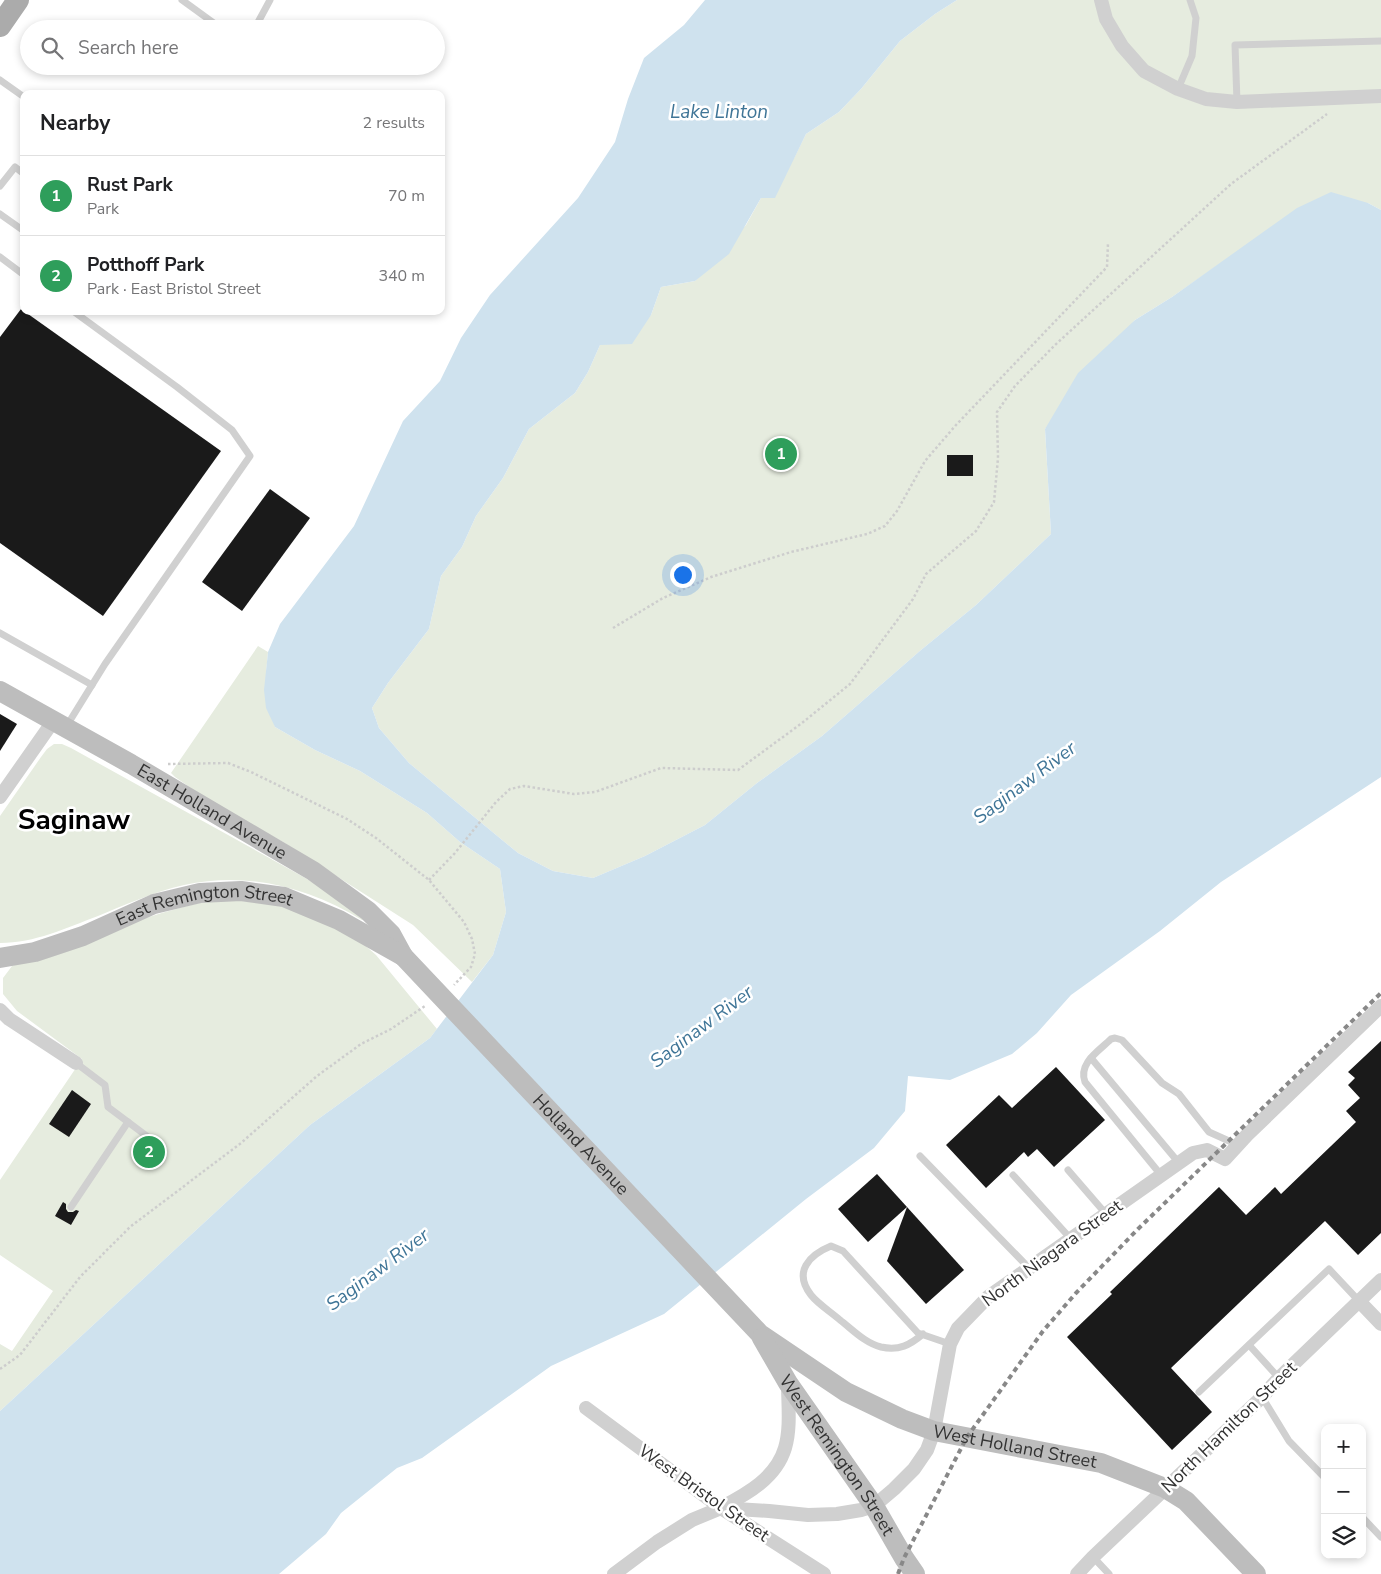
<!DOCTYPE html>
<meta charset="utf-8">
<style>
body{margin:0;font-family:"Nunito Sans",sans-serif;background:#f2f2f2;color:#202124}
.controls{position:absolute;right:15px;bottom:15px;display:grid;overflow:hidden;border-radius:10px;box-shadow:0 2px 8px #0003}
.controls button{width:45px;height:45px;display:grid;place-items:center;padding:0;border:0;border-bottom:1px solid #e0e0e0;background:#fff;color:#202124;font:25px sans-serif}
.you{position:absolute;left:682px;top:574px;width:18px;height:18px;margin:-12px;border:4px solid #fff;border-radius:50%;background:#1a73e8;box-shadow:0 0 0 8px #1a73e833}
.badge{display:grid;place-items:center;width:32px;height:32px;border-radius:50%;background:#b45309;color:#fff;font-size:16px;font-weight:700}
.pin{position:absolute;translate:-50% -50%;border:2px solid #fff;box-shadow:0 1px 5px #0006}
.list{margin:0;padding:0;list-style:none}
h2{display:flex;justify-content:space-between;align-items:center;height:65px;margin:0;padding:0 20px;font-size:21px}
h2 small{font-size:16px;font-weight:400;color:#757577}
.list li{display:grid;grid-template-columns:32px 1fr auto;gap:15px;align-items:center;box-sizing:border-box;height:80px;padding:0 20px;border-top:1px solid #e0e0e0}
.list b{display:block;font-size:19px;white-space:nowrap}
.list p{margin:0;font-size:16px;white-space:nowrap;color:#757577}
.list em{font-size:16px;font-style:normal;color:#757577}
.icon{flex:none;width:28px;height:28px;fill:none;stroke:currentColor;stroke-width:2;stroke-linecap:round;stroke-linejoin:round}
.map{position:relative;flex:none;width:1381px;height:1574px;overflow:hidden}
.search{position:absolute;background:#fff;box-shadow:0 2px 8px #0003;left:20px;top:20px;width:425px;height:55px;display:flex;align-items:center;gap:12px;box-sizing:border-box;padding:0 18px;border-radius:28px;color:#757577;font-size:19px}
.panel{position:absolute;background:#fff;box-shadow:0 2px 8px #0003;left:20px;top:90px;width:425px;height:225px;border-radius:10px}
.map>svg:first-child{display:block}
</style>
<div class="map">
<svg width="1381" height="1574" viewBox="0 0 1381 1574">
<rect width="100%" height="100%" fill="#fff"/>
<g fill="#e6ecdf">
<path d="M 957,0 L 1381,0 L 1381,210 L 1368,203 L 1264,233 L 1172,297 L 1135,320 L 1045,429 L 1051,534 L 976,605 L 921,650 L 822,736 L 757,783 L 705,825 L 645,856 L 593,878 L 553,871 L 518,853 L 409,763 L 379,728 L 372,708 L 388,683 L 429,629 L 441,576 L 462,547 L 476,516 L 503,478 L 529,429 L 575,393 L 588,372 L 600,345 L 651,315 L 661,287 L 695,281 L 746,225 L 761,198 L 794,158 L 806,134 L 839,112 L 861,89 L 900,41 L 935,14 Z"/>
<path d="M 258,646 L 268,652 L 266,673 L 275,727 L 315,750 L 360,771 L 427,813 L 460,842 L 500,869 L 506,912 L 493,955 L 472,982 L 413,925 L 283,842 L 211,802 L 175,777 L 171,773 Z"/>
<path d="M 54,744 L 62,744 L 71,748 L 300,875 L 331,893 L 365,918 L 362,920 C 308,887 248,871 184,885 C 154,892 127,904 98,916 C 66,928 35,943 0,943 L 0,816 L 41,757 L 47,749 Z"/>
<path d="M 214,900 L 233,900 L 277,905 L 298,911 L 359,940 L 376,955 L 437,1029 L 430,1038 L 310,1125 L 0,1411 L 0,1344 L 12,1351 L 53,1291 L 0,1255 L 0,1180 L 82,1059 L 17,1011 L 3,994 L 3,978 L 12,966 C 78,942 145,914 214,900 Z"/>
</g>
<path fill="#cfe2ee" d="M 705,0 L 957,0 L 935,14 L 900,41 L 861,89 L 839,112 L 806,134 L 775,198 L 761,198 L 729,254 L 695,281 L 661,287 L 651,315 L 632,344 L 600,345 L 588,372 L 575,393 L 529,429 L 503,478 L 476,516 L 462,547 L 441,576 L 429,629 L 388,683 L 372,708 L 379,728 L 409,763 L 518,853 L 553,871 L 593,878 L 645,856 L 705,825 L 757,783 L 822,736 L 921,650 L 976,605 L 1051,534 L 1045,429 L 1078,373 L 1135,320 L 1172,297 L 1297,208 L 1331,192 L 1368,203 L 1381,210 L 1381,777 L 1221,882 L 1160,931 L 1071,995 L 1037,1033 L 1012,1054 L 950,1080 L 908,1076 L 905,1111 L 874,1148 L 806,1199 L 664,1314 L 551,1366 L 422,1458 L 397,1468 L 341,1513 L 326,1534 L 279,1574 L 0,1574 L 0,1411 L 310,1125 L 430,1038 L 493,955 L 506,912 L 500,869 L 460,842 L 427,813 L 360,771 L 315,750 L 275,727 L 266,708 L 264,690 L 268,652 L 280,624 L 354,526 L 403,421 L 440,381 L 461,338 L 490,295 L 578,198 L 615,142 L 628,99 L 644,58 L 684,25 Z"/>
<g fill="#1a1a1a">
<path d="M 21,309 L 221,451 L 103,616 L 0,543 L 0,337 Z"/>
<rect x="947" y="455" width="26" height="21"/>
<path d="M 270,489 L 310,518 L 242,611 L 202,582 Z"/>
<path d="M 0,714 L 17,724 L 0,751 Z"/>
<path d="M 1381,1041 L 1381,1233 L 1358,1255 L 1325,1221 L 1171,1368 L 1212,1412 L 1172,1450 L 1067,1337 L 1112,1294 L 1110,1292 L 1219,1187 L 1246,1215 L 1275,1187 L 1281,1194 L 1356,1122 L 1346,1111 L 1360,1098 L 1348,1085 L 1355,1078 L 1348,1072 Z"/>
<path d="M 1056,1067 L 1105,1120 L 1054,1167 L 1037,1149 L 1028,1157 L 1024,1152 L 986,1188 L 946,1145 L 999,1095 L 1012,1108 Z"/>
<path d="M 72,1090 L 91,1104 L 69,1137 L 49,1124 Z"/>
<path d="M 877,1174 L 907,1207 L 868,1242 L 838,1209 Z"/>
<path d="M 63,1202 L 66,1204 L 66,1209 L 68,1212 L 73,1212 L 76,1210 L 79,1211 L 71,1225 L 55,1216 Z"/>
<path d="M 907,1207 L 964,1270 L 926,1304 L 887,1261 Z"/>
</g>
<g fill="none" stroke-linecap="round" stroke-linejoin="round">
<g stroke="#cdcdcd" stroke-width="2.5" stroke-dasharray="2.5 2.5" stroke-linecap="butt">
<path d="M 613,628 L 663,598 L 711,577 L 791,552 L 867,534 L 885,526 L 897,511 L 925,461 L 956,425 L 1107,267 L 1108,243"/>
<path d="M 168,764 L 228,763 L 251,772 L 347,819 L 376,838 L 429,880 L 464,922 L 472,939 L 475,954 L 471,967 L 454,985"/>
<path d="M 429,880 L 455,853 L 496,802 L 510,789 L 524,786 L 574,794 L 595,792 L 661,768 L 738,770 L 802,723 L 850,684 L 913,599 L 926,574 L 976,531 L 994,502 L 998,458 L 997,412 L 1015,386 L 1055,345 L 1231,184 L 1327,114"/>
<path d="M 0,1369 L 20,1355 L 80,1277 L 130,1227 L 241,1143 L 317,1076 L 361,1044 L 391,1029 L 425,1006"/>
</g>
<g stroke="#d0d0d0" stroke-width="7">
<path d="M 182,0 L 222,29"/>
<path d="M 251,29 L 256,26 L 270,0"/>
<path d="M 0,80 L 24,97"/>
<path d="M 1178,89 L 1192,56 L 1196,18 L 1190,0"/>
<path d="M 1237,102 L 1235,45 L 1381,41"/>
<path d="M 0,186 L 15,167 L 24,174"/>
<path d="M 0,214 L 24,231"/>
<path d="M 0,257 L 24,275"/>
<path d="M 0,633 L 92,685"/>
<path d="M 66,727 L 105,664 L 250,456 L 232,430 L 177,387 L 73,311"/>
<path d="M 1091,1058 L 1179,1163"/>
<path d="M 76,1063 L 105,1085 L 108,1107 L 160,1146"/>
<path d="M 920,1156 L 1029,1268"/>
<path d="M 1068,1170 L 1106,1214"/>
<path d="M 1013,1175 L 1071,1239"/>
<path d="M 1161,1175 L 1085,1082 C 1078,1063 1099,1051 1111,1039 L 1115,1038 L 1122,1040 L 1162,1083 L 1179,1094 L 1209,1132 L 1238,1145"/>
<path d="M 71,1207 L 128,1122"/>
<path d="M 923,1334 C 910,1345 899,1351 881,1347 C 865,1343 853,1330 840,1320 C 831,1312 818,1304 811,1295 C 793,1272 809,1255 831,1246 L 843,1251 L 918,1333 L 950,1344"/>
<path d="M 1249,1345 L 1279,1378"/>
<path d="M 1199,1392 L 1329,1269 L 1359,1301"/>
<path d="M 1262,1397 L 1289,1441 L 1325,1478"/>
<path d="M 1362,1517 L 1381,1537"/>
<path d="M 1093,1557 L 1109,1574"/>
</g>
<g stroke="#d0d0d0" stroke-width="14">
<path d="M 1101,0 L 1106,19 L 1122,46 L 1144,71 L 1178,89 L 1206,99 L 1237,102 L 1381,96"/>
<path d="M 0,797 L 54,720"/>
<path d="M 0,1010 L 9,1019 L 76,1063"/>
<path d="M 1359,1301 L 1381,1324"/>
<path d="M 586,1408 L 721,1508 L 824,1574"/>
<path d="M 722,1507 C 747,1494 776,1478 785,1448 C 791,1428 788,1404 788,1383"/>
<path d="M 614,1574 L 657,1542 L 692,1520 L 721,1508 L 769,1511 L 808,1515 L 837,1514 L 861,1510 L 874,1506 L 894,1489 L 914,1469 L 927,1450 L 934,1431 L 950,1344 L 958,1328 L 988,1297 L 1193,1153 L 1207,1150 L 1225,1159 L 1247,1135 L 1381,1006"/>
<path d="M 1077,1574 L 1093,1557 L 1262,1397 L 1279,1378 L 1381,1280"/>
</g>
<g stroke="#bdbdbd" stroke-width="20">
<path id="s1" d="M 0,691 L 131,764 L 313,871 L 368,911 L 391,934 L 403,956 L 760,1334 L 846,1392 L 902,1419 L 934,1431 L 1101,1463 L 1165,1488 L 1186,1501 L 1256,1574"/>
<path id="s2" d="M 0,958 L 35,952 L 83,936 L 154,904 L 200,893 L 241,891 L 284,897 L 339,920 L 403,956"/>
<path id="s3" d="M 762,1338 L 788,1383 L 874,1506 L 904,1558 L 915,1574"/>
</g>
<path stroke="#ababab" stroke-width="22" d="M 0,26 L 18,0"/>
<path stroke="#888" stroke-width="4" stroke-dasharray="5 4" stroke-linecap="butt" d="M 898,1574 L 904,1558 L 967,1437 L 1043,1331 L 1076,1293 L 1138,1229 L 1381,993"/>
</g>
<g text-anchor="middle" stroke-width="5" stroke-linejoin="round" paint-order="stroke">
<g font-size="18" fill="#333" stroke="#fff">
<text dy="6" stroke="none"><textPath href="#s1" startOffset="244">East Holland Avenue</textPath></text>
<text dy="6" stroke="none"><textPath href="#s2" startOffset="214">East Remington Street</textPath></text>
<text dy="6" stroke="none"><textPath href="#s1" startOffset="746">Holland Avenue</textPath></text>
<text transform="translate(1052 1253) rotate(-36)" y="6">North Niagara Street</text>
<text transform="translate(1229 1427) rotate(-44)" y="6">North Hamilton Street</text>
<text dy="6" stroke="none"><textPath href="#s1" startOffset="1289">West Holland Street</textPath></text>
<text dy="6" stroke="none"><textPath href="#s3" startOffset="139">West Remington Street</textPath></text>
<text transform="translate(704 1493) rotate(35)" y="6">West Bristol Street</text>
</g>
<g font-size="19" font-style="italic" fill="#3f7597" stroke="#fff">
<text x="719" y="118">Lake Linton</text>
<text transform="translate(1024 782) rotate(-37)" y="7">Saginaw River</text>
<text transform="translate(701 1026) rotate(-37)" y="7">Saginaw River</text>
<text transform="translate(377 1269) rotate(-37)" y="7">Saginaw River</text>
</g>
<g font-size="28" font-weight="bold" fill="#000" stroke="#fff">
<text x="74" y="829">Saginaw</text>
</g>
</g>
</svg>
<div class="controls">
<button>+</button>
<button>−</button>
<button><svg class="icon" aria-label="layers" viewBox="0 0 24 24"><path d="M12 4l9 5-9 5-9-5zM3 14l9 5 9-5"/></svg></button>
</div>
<div class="you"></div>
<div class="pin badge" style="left:781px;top:454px;background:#2e9e5b">1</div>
<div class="pin badge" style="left:149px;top:1152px;background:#2e9e5b">2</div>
<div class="search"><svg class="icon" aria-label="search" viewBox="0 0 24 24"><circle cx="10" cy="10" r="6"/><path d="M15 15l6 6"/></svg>Search here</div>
<section class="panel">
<h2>Nearby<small>2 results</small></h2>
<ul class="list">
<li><span class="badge" style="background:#2e9e5b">1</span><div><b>Rust Park</b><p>Park</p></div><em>70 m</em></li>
<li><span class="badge" style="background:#2e9e5b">2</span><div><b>Potthoff Park</b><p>Park · East Bristol Street</p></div><em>340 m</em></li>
</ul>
</section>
</div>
